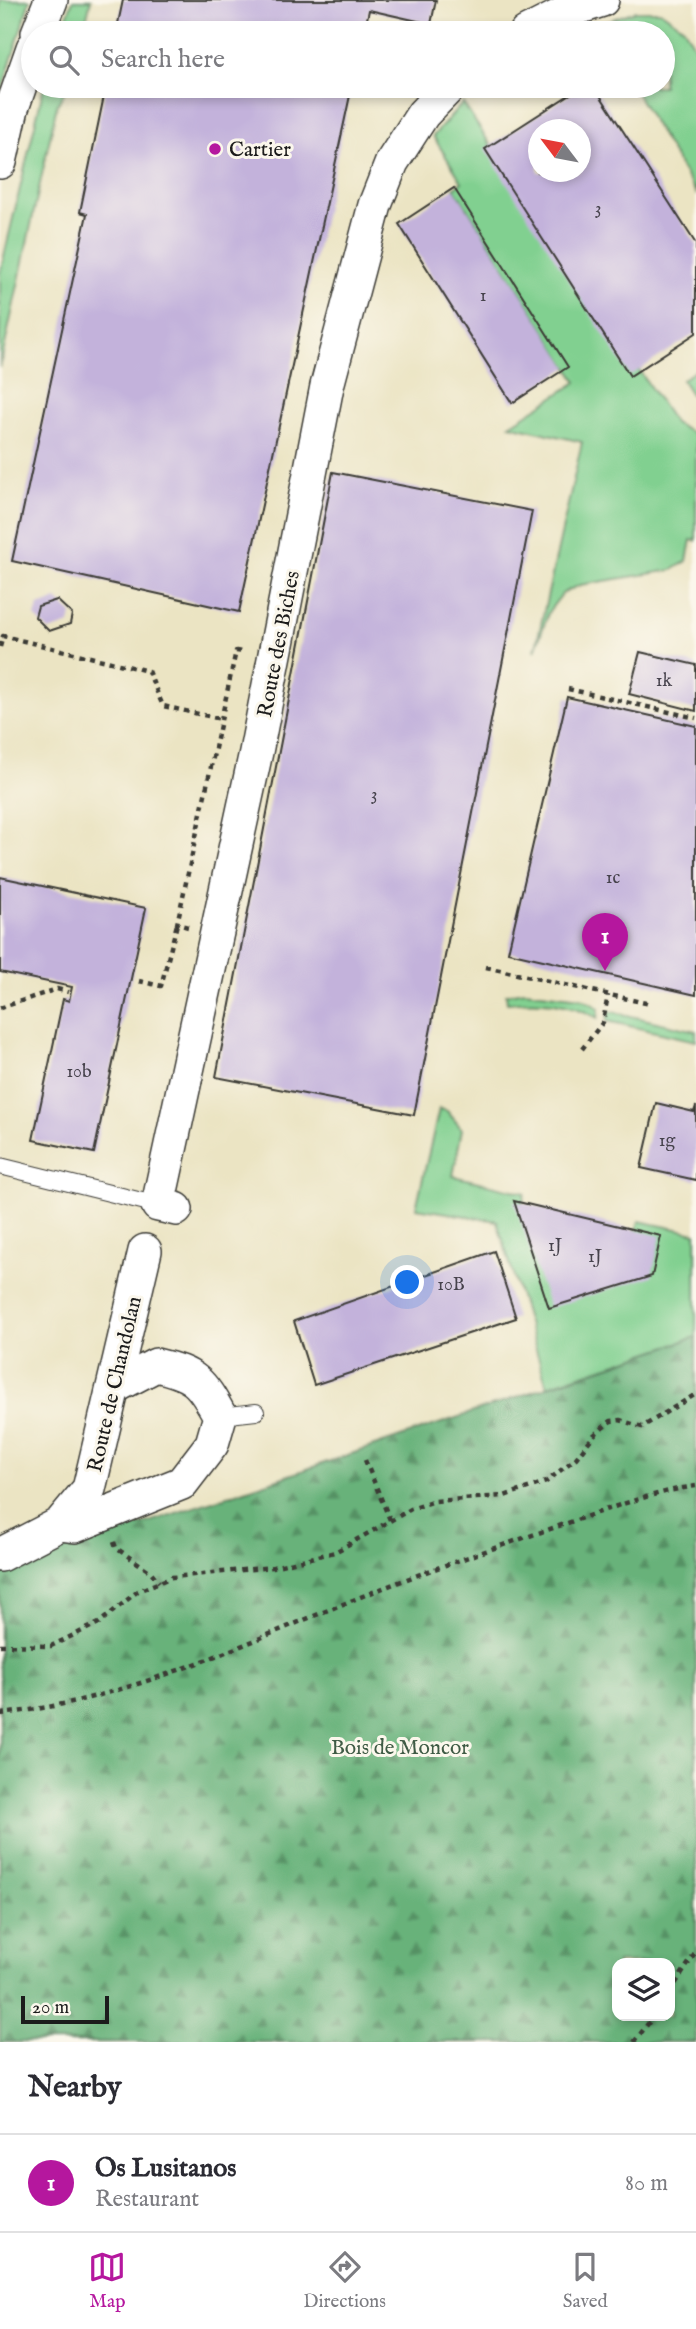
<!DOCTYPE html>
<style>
body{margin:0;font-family:"IM FELL English",serif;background:#f2f2f3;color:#2b2b33}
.controls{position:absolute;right:21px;bottom:21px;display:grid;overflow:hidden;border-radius:14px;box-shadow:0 4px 10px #0003}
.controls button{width:63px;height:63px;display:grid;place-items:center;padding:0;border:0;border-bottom:2px solid #e1e1e2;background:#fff;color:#2b2b33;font:35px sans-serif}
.compass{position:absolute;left:528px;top:119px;width:63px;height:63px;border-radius:50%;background:#fff;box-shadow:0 4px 10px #0003;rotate:302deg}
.scale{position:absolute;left:21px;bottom:18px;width:88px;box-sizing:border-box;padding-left:7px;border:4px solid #1c1c1c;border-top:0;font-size:19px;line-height:24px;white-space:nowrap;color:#1c1c1c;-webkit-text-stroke:5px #fbf7ec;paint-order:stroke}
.you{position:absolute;left:408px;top:1283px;width:24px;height:24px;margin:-18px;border:5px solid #fff;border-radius:50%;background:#1a73e8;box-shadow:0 0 0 10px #1a73e833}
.badge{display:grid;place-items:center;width:46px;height:46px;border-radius:50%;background:#b5179e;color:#fff;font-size:23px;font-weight:700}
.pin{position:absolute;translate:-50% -58px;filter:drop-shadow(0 2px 4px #0008)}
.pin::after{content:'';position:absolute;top:37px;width:24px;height:21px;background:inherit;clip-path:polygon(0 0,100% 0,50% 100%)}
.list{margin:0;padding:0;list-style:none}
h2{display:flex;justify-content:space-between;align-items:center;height:91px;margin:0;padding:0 28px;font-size:30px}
h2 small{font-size:23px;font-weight:400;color:#7c7c81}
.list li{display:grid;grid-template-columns:46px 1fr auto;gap:21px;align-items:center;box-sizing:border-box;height:98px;padding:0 28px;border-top:2px solid #e1e1e2}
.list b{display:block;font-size:26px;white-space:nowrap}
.list p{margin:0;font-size:23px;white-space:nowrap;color:#7c7c81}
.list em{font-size:23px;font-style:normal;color:#7c7c81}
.icon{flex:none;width:38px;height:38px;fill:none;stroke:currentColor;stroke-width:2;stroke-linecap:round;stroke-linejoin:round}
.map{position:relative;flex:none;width:696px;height:2042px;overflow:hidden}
.search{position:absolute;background:#fff;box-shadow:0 4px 10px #0003;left:21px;right:21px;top:21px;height:77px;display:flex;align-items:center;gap:18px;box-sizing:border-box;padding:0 24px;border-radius:38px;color:#7c7c81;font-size:26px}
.sheet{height:189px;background:#fff}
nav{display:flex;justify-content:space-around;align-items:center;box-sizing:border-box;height:98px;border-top:2px solid #e1e1e2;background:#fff;font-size:19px;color:#7c7c81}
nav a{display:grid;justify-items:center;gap:4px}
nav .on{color:#b5179e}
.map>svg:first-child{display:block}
</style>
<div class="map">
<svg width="696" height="2042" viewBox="0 0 696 2042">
<defs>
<pattern id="forest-firs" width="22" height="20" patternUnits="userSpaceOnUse" patternTransform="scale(1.75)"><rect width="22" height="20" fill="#68b27a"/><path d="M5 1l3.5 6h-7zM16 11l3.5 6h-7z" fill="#559063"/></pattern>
</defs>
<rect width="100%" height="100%" fill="#fbf7ec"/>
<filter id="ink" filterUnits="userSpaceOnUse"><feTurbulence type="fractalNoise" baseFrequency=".0143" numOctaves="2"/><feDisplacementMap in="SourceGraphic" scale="14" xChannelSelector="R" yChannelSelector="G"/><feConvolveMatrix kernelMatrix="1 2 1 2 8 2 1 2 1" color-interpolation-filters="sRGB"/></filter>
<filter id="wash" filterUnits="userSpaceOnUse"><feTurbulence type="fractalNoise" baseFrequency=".00686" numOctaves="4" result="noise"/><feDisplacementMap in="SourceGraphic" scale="28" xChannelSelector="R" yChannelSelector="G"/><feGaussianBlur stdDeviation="1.57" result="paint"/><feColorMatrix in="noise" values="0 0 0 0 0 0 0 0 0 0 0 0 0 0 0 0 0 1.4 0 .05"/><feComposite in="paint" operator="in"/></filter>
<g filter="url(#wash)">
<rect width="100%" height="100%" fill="#ebe4c3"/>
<g fill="#81d090" stroke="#4e7656" stroke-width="2">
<path d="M 0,0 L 30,0 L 0,96 Z"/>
<path d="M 73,0 L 91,0 L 83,33 L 61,33 Z"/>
<path d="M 635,11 L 660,11 L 684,28 L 696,49 L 696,193 L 632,86 L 663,86 L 663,33 L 574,33 Z"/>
<path d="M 44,86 L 68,86 L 57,105 L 0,368 L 0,273 Z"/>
<path d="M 463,103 L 674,423 L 696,435 L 696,541 L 691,540 L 687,561 L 672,570 L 580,585 L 563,593 L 549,611 L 535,651 L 582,442 L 510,425 L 577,382 L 454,188 L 462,182 L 433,136 Z"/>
<path d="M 696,370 L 696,402 L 682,380 Z"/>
<path d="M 525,991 L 581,998 L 599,1008 L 598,1018 C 569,1002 540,999 507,1003 L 506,994 Z"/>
<path d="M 609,1011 L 696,1031 L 696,1041 L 607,1021 Z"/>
<path d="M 439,1109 L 447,1111 L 462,1129 L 453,1176 L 525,1193 L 521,1212 L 634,1238 L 639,1221 L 696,1233 L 696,1337 L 547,1386 L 497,1221 L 416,1208 Z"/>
</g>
<path fill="url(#forest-firs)" stroke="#42674b" stroke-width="2" fill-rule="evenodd" d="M 696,1337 L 696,2042 L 0,2042 L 0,1569 C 234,1498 463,1413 696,1337 ZM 617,1963 L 670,1963 L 670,2016 L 617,2016 Z"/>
<g id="blocks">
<g fill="#c3b2db" fill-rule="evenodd">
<path d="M 123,0 L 436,0 L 431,24 L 369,10 L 364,33 L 116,33 Z"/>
<path d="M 106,86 L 352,86 L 239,612 L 12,561 L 87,214 L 80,212 Z"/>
<path d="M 583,86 L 594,86 L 696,244 L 696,333 L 630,376 L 485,149 ZM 538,130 L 580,130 L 580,172 L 538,172 Z"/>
<path d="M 454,188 L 568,367 L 512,403 L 399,224 Z"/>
<path d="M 333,472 L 532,511 L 414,1115 L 216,1077 Z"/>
<path d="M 57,600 L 72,614 L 70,624 L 49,631 L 35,617 L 38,606 Z"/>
<path d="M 640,652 L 696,665 L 696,711 L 629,694 Z"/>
<path d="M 567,697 L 696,726 L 696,995 L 508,952 Z"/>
<path d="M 0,877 L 146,908 L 94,1153 L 33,1140 L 63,999 L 69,1001 L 72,987 L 0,972 Z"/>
<path d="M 656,1103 L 694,1112 L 696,1106 L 696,1180 L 641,1168 Z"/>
<path d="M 514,1201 L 661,1236 L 652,1276 L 549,1308 Z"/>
<path d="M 494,1251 L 516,1318 L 314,1385 L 294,1321 Z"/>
</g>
</g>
</g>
<g filter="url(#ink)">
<use href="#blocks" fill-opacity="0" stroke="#3b3a35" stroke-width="2"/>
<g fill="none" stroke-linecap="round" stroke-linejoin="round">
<defs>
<g id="lane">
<path d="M 0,1166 L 158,1205"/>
<path d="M 220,1416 L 256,1412"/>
</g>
<g id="street">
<path d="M 38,33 L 51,0"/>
<path d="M 526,33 L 571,10 L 602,0"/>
<path d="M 0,162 L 12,108 L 33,48"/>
<path d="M 176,1209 L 158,1205 L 256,752 L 327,386 L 375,205 L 392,162 L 423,114 L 450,86"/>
<path d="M 60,1524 L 75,1526 L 182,1483 L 212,1444 L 220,1416 C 201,1381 195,1374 156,1365 L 114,1387"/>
<path d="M 0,1555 L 60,1524 L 89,1489 L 145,1251"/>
</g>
</defs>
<use href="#lane" stroke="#3b3a35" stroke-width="18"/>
<use href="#street" stroke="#3b3a35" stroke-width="36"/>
<g stroke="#3b3a35" stroke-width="4.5" stroke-dasharray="5 5" stroke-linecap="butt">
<path d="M 0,647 L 3,636 L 148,671 L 163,706 L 221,719"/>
<path d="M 568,689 L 696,718"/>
<path d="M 188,927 L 177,924 L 236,651 L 243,652"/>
<path d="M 486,967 L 650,1004"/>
<path d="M 139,981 L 161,986 L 177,924"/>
<path d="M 0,1008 L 57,989 L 68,992"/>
<path d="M 582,1049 L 603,1022 L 608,995"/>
<path d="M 365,1460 L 390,1520"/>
<path d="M 114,1542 L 116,1548 L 151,1572 L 159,1582"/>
<path d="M 0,1645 L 51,1646 L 99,1623 L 138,1591 L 172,1577 L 273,1567 L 335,1552 L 411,1509 L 435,1501 L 504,1496 L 546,1482 L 576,1458 L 594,1435 L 611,1421 L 620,1420 L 642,1427 L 696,1394"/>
<path d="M 0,1714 C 125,1701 238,1646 353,1600 C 419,1573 486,1551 553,1528 C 601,1512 647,1493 696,1486"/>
<path d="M 670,1992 L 696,1952"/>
<path d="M 634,2042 L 654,2016"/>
</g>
<use href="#lane" stroke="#fff" stroke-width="16"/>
<use href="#street" stroke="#fff" stroke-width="33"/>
</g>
</g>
<circle fill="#b5179e" stroke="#fbf7ec" stroke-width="2.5" cx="215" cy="149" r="7"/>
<g text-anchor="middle" stroke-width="6" stroke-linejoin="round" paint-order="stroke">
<g font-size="18" fill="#46424c">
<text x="598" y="214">3</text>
<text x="483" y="301">1</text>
<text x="664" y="686">1k</text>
<text x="374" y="800">3</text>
<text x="613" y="883">1c</text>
<text x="79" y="1077">10b</text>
<text x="667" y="1146">1g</text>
<text x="555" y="1251">1J</text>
<text x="595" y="1262">1J</text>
<text x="451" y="1290">10B</text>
</g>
<g font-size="21" fill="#1c1c1c" stroke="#fbf7ec" text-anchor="start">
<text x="229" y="156">Cartier</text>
</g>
<g font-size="21" fill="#1c1c1c" stroke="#fbf7ec">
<text transform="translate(278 644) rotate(-79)" y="7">Route des Biches</text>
<text transform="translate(114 1384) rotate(-77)" y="7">Route de Chandolan</text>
</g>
<g font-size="21" fill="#3f5b45" stroke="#fbf7ec">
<text x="400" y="1754">Bois de Moncor</text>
</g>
</g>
</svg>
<div class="controls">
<button><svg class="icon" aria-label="layers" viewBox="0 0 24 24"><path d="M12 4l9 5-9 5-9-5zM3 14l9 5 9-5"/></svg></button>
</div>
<svg class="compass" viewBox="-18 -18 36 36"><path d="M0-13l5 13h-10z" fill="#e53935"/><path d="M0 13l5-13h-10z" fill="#7c7c81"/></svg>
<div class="scale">20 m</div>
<div class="you"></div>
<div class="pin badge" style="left:605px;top:971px">1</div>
<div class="search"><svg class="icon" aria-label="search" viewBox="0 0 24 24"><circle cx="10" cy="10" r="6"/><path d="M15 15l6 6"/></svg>Search here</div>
</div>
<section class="sheet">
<h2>Nearby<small></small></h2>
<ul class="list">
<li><span class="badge">1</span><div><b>Os Lusitanos</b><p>Restaurant</p></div><em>80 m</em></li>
</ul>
</section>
<nav>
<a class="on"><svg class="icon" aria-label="map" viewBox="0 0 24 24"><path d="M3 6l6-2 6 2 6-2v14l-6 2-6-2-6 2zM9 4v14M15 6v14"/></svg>Map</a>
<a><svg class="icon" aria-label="directions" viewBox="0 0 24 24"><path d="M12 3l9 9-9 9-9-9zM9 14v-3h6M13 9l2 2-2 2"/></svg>Directions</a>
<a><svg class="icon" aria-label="saved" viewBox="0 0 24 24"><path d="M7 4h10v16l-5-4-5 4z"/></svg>Saved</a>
</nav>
